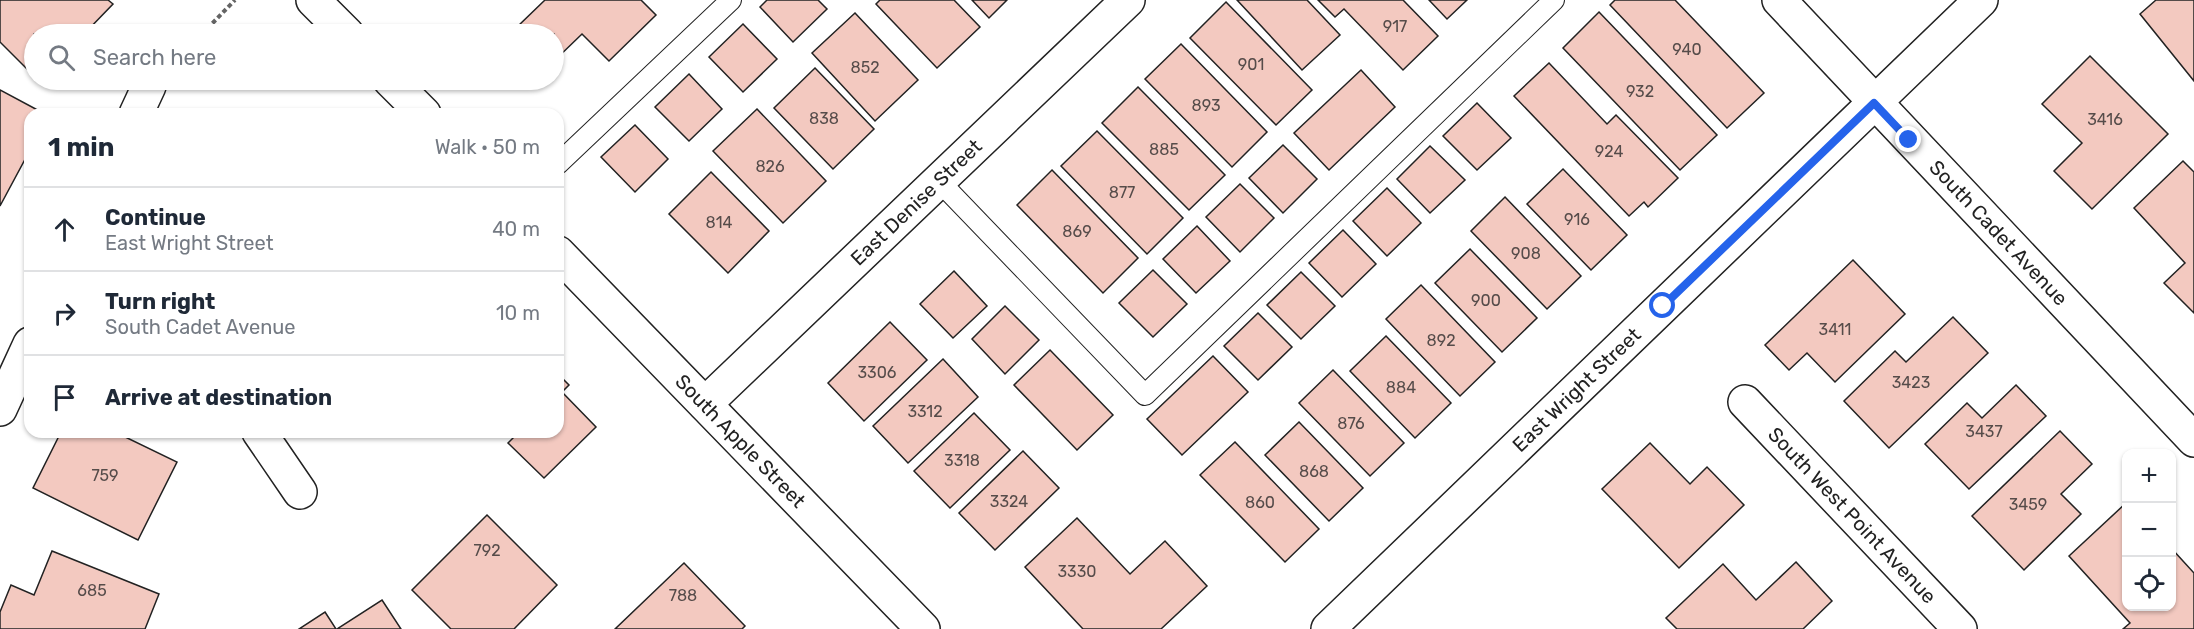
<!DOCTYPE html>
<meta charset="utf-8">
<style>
body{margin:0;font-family:Rubik,sans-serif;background:#f2f2f3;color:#1f2937}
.controls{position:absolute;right:18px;bottom:18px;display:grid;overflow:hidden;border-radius:12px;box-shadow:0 2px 4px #0004}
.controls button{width:54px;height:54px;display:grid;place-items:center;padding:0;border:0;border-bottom:2px solid #e0e1e3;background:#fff;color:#1f2937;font:30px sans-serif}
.stop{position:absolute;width:18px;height:18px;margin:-14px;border:4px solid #2563eb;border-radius:50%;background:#fff}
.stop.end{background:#2563eb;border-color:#fff;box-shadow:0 2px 6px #0008}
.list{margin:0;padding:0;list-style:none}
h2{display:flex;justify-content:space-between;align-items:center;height:78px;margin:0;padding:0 24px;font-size:26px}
h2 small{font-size:20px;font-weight:400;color:#747a83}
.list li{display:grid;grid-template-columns:39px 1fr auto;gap:18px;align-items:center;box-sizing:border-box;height:84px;padding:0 24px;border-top:2px solid #e0e1e3}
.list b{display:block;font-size:22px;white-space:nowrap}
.list p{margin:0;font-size:20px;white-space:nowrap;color:#747a83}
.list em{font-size:20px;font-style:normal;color:#747a83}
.icon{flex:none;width:33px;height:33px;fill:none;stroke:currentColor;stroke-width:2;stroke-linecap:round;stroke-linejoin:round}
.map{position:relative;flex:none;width:2194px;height:629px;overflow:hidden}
.search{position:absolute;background:#fff;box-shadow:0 2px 4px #0004;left:24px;top:24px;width:540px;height:66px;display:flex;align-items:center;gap:15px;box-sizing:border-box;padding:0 21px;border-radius:33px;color:#747a83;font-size:22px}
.panel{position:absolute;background:#fff;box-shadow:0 2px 4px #0004;left:24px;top:108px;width:540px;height:330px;border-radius:18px}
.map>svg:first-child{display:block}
</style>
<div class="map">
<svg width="2194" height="629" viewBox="0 0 2194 629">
<rect width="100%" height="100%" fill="#fff"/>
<g fill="#f3c9c0" stroke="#222" stroke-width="1.5">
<path d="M 0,0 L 108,0 L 113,4 L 84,34 L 34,34 L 34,76 L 0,42 Z"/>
<path d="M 545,0 L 641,0 L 656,15 L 609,61 L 582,34 L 554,61 L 554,34 L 525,34 L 517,27 Z"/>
<path d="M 767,0 L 818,0 L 827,9 L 793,42 L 760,7 Z"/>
<path d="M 880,0 L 954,0 L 980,27 L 937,68 L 876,4 Z"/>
<path d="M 972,0 L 1007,0 L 989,18 Z"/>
<path d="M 1237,0 L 1307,0 L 1340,35 L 1302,70 Z"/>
<path d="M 1318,0 L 1403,0 L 1438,36 L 1403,70 L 1344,9 L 1335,17 Z"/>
<path d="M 1429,0 L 1467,0 L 1447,19 Z"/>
<path d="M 1615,0 L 1675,0 L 1764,93 L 1727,128 L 1610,5 Z"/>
<path d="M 2156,0 L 2194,0 L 2194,81 L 2140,14 Z"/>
<path d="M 1226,2 L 1312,90 L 1276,125 L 1190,38 Z"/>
<path d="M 1599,12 L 1717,135 L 1680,170 L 1563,48 Z"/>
<path d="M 855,13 L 918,80 L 875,121 L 812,53 Z"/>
<path d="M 743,24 L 777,59 L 743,92 L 709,57 Z"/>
<path d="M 1181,44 L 1267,132 L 1232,167 L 1145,79 Z"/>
<path d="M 2090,56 L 2168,134 L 2092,209 L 2054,171 L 2082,143 L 2042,104 Z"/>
<path d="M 1549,63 L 1607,124 L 1616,115 L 1678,178 L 1648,207 L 1644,202 L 1629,216 L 1514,96 Z"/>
<path d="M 815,68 L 874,129 L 833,169 L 774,108 Z"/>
<path d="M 1361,70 L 1395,107 L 1329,170 L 1294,133 Z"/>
<path d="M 689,74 L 722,109 L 689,141 L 655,107 Z"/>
<path d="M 1138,87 L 1225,175 L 1189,210 L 1102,123 Z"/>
<path d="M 0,90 L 45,114 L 30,114 L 30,150 L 0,206 Z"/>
<path d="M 1477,103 L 1511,138 L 1477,170 L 1443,136 Z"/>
<path d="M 757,109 L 826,181 L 783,223 L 713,151 Z"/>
<path d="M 635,125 L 668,159 L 635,192 L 601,157 Z"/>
<path d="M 1097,131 L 1183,218 L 1147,254 L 1061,166 Z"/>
<path d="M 1283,145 L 1317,179 L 1283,213 L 1249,178 Z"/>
<path d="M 1430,146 L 1465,180 L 1430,213 L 1397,179 Z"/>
<path d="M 2183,161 L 2194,172 L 2194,313 L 2164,283 L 2185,263 L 2134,208 Z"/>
<path d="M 1563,169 L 1627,235 L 1591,270 L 1527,204 Z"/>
<path d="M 1052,170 L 1138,258 L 1103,293 L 1017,205 Z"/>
<path d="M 711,172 L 769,231 L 728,273 L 669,214 Z"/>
<path d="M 1240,184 L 1274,218 L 1240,252 L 1206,217 Z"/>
<path d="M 1387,188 L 1421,223 L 1387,256 L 1353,221 Z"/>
<path d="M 1505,197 L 1581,276 L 1547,309 L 1471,231 Z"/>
<path d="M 1197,226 L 1230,261 L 1196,293 L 1163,259 Z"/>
<path d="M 1343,230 L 1376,264 L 1342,297 L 1309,263 Z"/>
<path d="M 1470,249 L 1537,318 L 1502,352 L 1435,283 Z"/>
<path d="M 1853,260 L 1905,314 L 1835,382 L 1807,353 L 1789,370 L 1765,345 Z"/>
<path d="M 1153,270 L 1187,304 L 1153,337 L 1119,303 Z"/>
<path d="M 954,271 L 987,306 L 953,338 L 920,304 Z"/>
<path d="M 1301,272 L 1335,306 L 1301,339 L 1267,305 Z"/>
<path d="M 1421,285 L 1495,362 L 1460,396 L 1386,319 Z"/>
<path d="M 1005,306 L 1039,340 L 1005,374 L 972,339 Z"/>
<path d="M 1258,313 L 1292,347 L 1258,380 L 1224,346 Z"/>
<path d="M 1953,317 L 1988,353 L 1889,448 L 1844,401 L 1895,351 L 1906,362 Z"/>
<path d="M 890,322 L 927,360 L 864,421 L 828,383 Z"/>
<path d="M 1386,336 L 1451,403 L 1415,438 L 1350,371 Z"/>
<path d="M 1050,350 L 1113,415 L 1077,450 L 1014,385 Z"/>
<path d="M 1213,356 L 1248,392 L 1182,455 L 1147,419 Z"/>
<path d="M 943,359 L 978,397 L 908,463 L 873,426 Z"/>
<path d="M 1333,370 L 1404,443 L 1370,476 L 1299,403 Z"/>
<path d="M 558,374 L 569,385 L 562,392 L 596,427 L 544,478 L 508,443 L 519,432 L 558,432 Z"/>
<path d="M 2016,385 L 2046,416 L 1969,489 L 1925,444 L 1967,403 L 1982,418 Z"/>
<path d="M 974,413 L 1010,450 L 950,508 L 914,471 Z"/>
<path d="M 1299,422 L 1363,488 L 1329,521 L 1265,455 Z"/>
<path d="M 2060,431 L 2092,464 L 2061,494 L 2081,514 L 2024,570 L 1972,516 Z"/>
<path d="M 61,432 L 115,432 L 177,462 L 138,540 L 33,488 Z"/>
<path d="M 1235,442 L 1319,529 L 1285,562 L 1200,475 Z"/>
<path d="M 1650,443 L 1690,484 L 1707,467 L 1744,505 L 1679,568 L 1602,489 Z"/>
<path d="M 1023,451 L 1059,488 L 995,550 L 959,513 Z"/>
<path d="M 2126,503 L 2126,606 L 2172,606 L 2172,549 L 2194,573 L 2194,629 L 2123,629 L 2130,623 L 2069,556 Z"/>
<path d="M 487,515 L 557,585 L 514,629 L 451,629 L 412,590 Z"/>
<path d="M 1077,518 L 1130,574 L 1165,541 L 1207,586 L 1161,629 L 1083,629 L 1025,567 Z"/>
<path d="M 52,551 L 159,594 L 145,629 L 0,629 L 0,612 L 11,585 L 34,595 Z"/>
<path d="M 1796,562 L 1832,601 L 1803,629 L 1677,629 L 1666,618 L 1723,564 L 1756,600 Z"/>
<path d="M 684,563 L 745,626 L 742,629 L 615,629 Z"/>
<path d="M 382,600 L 401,629 L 337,629 Z"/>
<path d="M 325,612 L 336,629 L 299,629 Z"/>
</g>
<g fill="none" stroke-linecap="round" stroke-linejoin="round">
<defs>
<g id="lane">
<path d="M 558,164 L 731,0"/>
<path d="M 939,181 L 1145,395 L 1554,0"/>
</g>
<g id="street">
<path id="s1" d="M 1779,0 L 2194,440"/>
<path d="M 136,114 L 149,86"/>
<path id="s2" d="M 1745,402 L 1960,629"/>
<path id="s3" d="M 705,404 L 1128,0"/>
<path d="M 0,409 L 30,344"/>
<path d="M 259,432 L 300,492"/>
</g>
<g id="secondary">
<path d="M 313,0 L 347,34"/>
<path d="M 390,80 L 424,114"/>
<path id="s4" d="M 558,253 L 923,629"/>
<path id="s5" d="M 1328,629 L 1981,0"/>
</g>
</defs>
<use href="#lane" stroke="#222" stroke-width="22"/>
<use href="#street" stroke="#222" stroke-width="36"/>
<use href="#secondary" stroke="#222" stroke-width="36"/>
<path stroke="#646464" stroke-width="4" stroke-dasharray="4.5 3" stroke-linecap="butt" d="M 202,34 L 235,0"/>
<use href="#lane" stroke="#fff" stroke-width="20"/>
<use href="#street" stroke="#fff" stroke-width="33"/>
<use href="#secondary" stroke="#fff" stroke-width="33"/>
</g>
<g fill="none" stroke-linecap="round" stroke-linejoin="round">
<path stroke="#2563eb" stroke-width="8" d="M 1663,306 L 1874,103 L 1909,140"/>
</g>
<g text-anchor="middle" stroke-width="4.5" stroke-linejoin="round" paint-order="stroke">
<g font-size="16" fill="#564c4a">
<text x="1395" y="32">917</text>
<text x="1687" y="55">940</text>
<text x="1251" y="70">901</text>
<text x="865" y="73">852</text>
<text x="1640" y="97">932</text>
<text x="1206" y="111">893</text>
<text x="824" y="124">838</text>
<text x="2105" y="125">3416</text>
<text x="1164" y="155">885</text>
<text x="1609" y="157">924</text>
<text x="770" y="172">826</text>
<text x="1122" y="198">877</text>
<text x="1577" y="225">916</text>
<text x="719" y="228">814</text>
<text x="1077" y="237">869</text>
<text x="1526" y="259">908</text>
<text x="1486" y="306">900</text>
<text x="1835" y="335">3411</text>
<text x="1441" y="346">892</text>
<text x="877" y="378">3306</text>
<text x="1911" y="388">3423</text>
<text x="1401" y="393">884</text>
<text x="925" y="417">3312</text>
<text x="1351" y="429">876</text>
<text x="1984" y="437">3437</text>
<text x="962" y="466">3318</text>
<text x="1314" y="477">868</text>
<text x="105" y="481">759</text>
<text x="1009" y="507">3324</text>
<text x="1260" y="508">860</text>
<text x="2028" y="510">3459</text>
<text x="487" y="556">792</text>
<text x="1077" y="577">3330</text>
<text x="92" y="596">685</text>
<text x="683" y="601">788</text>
</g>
<g font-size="20" fill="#222" stroke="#fff">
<text dy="7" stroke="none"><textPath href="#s3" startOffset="292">East Denise Street</textPath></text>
<text dy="7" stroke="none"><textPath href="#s1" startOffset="320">South Cadet Avenue</textPath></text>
<text dy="7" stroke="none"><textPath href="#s5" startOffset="345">East Wright Street</textPath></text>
<text dy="7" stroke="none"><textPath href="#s4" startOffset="262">South Apple Street</textPath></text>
<text dy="7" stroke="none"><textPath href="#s2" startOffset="156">South West Point Avenue</textPath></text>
</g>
</g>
</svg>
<div class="controls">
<button>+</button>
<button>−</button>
<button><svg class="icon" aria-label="locate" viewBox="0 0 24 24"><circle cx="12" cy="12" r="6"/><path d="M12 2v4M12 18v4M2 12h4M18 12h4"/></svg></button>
</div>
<div class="stop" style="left:1663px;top:306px"></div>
<div class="stop end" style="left:1909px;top:140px"></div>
<div class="search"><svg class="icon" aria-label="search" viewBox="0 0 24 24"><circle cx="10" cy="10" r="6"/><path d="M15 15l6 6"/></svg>Search here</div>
<section class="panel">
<h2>1 min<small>Walk · 50 m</small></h2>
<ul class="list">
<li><svg class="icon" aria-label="ahead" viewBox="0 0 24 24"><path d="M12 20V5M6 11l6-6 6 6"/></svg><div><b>Continue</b><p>East Wright Street</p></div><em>40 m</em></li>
<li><svg class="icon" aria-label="right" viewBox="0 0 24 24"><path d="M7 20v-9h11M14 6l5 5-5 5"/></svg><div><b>Turn right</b><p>South Cadet Avenue</p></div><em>10 m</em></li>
<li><svg class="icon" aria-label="arrive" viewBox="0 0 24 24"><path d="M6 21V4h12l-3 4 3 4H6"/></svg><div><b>Arrive at destination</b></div></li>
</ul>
</section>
</div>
